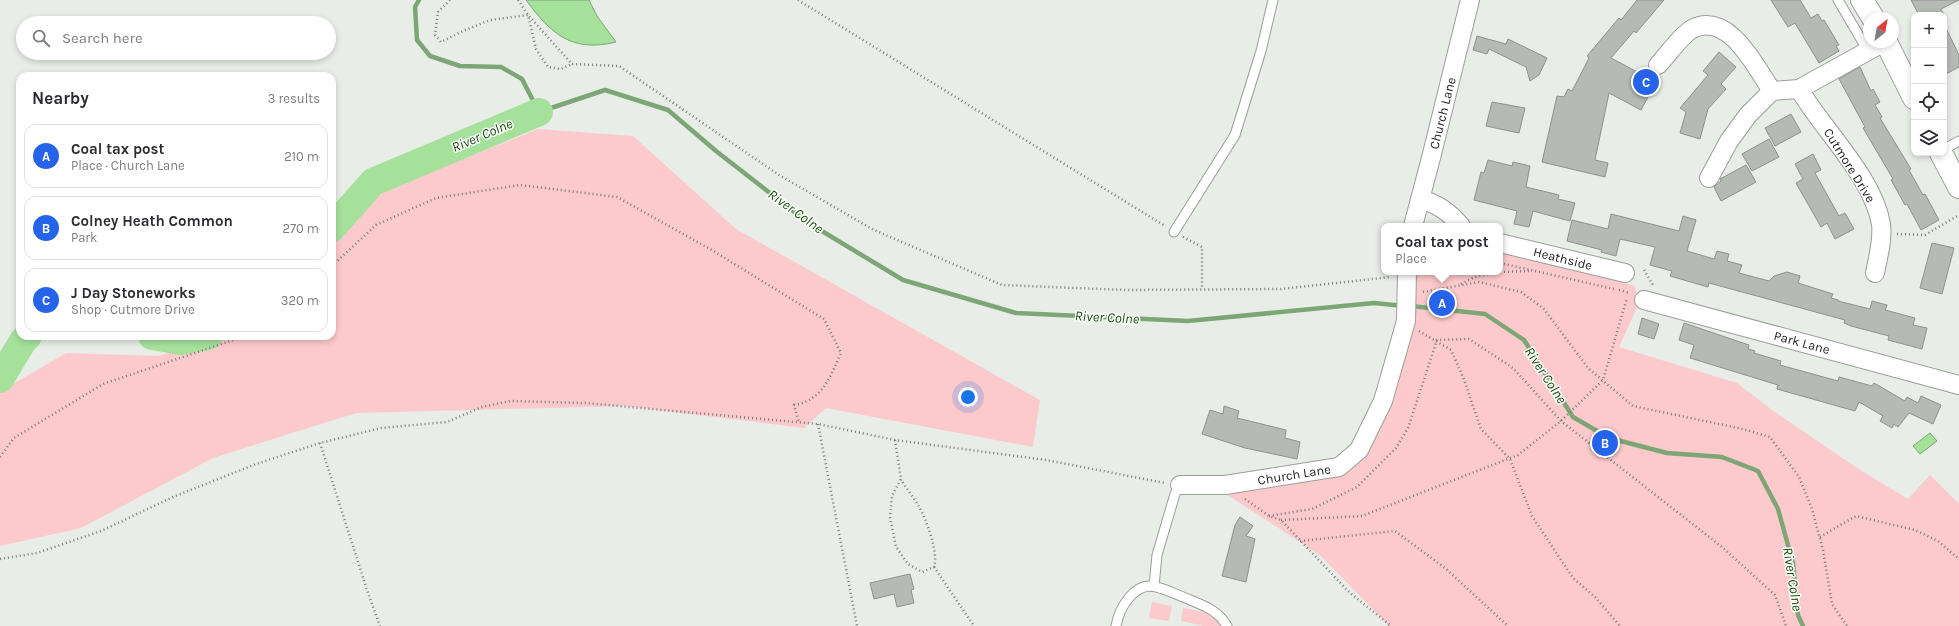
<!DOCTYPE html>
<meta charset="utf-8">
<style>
body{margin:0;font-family:Karla,sans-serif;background:#f7f7f7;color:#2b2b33}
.controls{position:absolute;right:12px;top:12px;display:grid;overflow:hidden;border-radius:8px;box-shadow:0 2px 6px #0003}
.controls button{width:36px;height:36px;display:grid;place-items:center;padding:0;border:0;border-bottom:1px solid #e1e1e2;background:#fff;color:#2b2b33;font:20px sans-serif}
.compass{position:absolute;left:1863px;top:12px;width:36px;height:36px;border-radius:50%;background:#fff;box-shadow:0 2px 6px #0003;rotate:31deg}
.you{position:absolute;left:968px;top:397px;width:14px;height:14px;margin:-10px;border:3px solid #fff;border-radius:50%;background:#1a73e8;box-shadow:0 0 0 6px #1a73e833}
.badge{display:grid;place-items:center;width:26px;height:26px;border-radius:50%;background:#2563eb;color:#fff;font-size:13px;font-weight:700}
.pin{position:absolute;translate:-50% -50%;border:2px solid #fff;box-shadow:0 1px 4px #0006}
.popup{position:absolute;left:1381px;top:223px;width:122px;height:52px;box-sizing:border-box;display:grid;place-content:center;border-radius:8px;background:#fff;filter:drop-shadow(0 1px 3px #0005);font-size:13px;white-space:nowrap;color:#7c7c81}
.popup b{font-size:15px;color:#2b2b33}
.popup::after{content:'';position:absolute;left:50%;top:100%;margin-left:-8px;border:8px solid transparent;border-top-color:#fff}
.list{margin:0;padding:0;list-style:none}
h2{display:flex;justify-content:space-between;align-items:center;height:52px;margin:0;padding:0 16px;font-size:17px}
h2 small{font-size:13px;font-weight:400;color:#7c7c81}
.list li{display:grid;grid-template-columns:26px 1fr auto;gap:12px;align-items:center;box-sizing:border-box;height:64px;margin:0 8px 8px;padding:0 8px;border:1px solid #e1e1e2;border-radius:12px}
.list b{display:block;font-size:15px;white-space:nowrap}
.list p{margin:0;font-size:13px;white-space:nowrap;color:#7c7c81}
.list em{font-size:13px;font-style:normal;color:#7c7c81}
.icon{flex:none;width:22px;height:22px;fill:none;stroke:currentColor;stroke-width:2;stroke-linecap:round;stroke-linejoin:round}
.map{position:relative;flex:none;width:1959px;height:626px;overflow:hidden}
.search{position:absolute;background:#fff;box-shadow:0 2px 6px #0003;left:16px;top:16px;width:320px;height:44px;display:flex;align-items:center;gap:10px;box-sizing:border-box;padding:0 14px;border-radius:22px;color:#7c7c81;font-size:15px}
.panel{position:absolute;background:#fff;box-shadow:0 2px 6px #0003;left:16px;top:72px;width:320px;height:268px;border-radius:12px}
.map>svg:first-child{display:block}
</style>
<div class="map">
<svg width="1959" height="626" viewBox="0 0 1959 626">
<rect width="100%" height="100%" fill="#e9ede8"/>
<g fill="#fcc9cc">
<path d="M 538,129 L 633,136 L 736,229 L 1040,400 L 1033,447 L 826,408 L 804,428 L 624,406 L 356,413 L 213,458 L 81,528 L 0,546 L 0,394 L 4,389 L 66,353 L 158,356 L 224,336 L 332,336 L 332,240 L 375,195 Z"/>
<path d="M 1500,248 L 1635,286 L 1638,305 L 1619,347 L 1737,383 L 1772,410 L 1854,466 L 1908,499 L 1930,475 L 1959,504 L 1959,626 L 1389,626 L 1320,555 L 1226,494 L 1366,450 L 1413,272 L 1500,272 Z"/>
<path d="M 1152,602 L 1172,606 L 1169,621 L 1149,618 Z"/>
<path d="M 1183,608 C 1199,611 1212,612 1221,626 L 1204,626 L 1181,621 Z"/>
</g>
<g fill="#a6e19c" stroke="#7da676">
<path d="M 526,0 L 589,0 L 597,16 L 616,42 C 572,53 551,34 526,0 Z"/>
<path d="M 1930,433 L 1937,441 L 1920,454 L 1913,446 Z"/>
</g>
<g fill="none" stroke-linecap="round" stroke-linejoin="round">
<g stroke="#7da676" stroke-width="4.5">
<path d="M 419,0 L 415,7 L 417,40 L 430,56 L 460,66 L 501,67 L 522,79 L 539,112 L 605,90 L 668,110 L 716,151 L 807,222 L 903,280 L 1016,313 L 1188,321 L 1374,303 L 1404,306"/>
<path d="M 1411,306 L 1485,314 L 1524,340 L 1573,417 L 1609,438 L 1667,453 L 1722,457 L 1758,471 L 1778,509 L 1793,563 L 1798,615 L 1803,626"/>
</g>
<g stroke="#a6e19c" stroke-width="28">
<path d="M 332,228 L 373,182 L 539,112"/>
<path d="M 152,336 L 181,341 L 208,336"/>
<path d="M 0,379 L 23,341 L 28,336"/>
</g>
</g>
<g fill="#b6bab5" stroke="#8e928d">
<path d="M 1637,0 L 1664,0 L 1636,33 L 1634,31 L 1611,58 L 1656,82 L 1641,110 L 1609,93 L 1595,160 L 1608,163 L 1605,177 L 1542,162 L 1557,96 L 1564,97 L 1568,89 L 1572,91 L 1589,58 L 1587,56 L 1619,18 L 1621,20 Z"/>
<path d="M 1771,0 L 1800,0 L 1811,18 L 1818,14 L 1822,21 L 1824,20 L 1839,45 L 1836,46 L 1839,51 L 1819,63 L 1795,23 L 1788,27 Z"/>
<path d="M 1911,0 L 1959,0 L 1941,9 L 1944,15 L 1919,15 Z"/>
<path d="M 1944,24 L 1959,55 L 1959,67 L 1944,75 Z"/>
<path d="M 1477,36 L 1506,44 L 1508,39 L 1547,58 L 1539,75 L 1530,81 L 1526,67 L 1489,49 L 1487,54 L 1473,50 Z"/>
<path d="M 1719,52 L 1736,67 L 1721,84 L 1726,89 L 1708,109 L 1700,139 L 1680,133 L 1686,112 L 1680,108 L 1708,75 L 1703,71 Z"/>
<path d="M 1860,67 L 1871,91 L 1873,89 L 1880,102 L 1875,105 L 1882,117 L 1880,118 L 1911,169 L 1909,170 L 1923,195 L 1925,194 L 1939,220 L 1921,230 L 1907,204 L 1905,205 L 1891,180 L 1893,179 L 1863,128 L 1865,127 L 1839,79 Z"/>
<path d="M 1492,102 L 1525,108 L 1519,133 L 1486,126 Z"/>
<path d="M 1791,114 L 1801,132 L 1775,146 L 1765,128 Z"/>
<path d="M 1769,139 L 1779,157 L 1752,171 L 1742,154 Z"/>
<path d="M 1813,154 L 1821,170 L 1815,173 L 1839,216 L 1845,213 L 1854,229 L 1835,239 L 1827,223 L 1821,227 L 1796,183 L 1803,179 L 1795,164 Z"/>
<path d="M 1488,160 L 1512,166 L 1513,162 L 1530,166 L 1526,187 L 1559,195 L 1558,199 L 1575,203 L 1570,221 L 1533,211 L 1529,227 L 1514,224 L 1517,211 L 1474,200 L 1481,172 L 1484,173 Z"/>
<path d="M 1746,165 L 1756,182 L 1721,201 L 1714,187 L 1721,181 L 1720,179 Z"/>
<path d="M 1611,214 L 1679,231 L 1683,216 L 1696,220 L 1687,251 L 1714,259 L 1717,251 L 1729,254 L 1727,261 L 1742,265 L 1739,273 L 1769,281 L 1774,276 L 1787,272 L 1800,276 L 1798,283 L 1833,294 L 1831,298 L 1838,300 L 1838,301 L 1870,309 L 1872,301 L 1887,305 L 1885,310 L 1915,318 L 1913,325 L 1927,328 L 1922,349 L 1888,340 L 1889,336 L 1851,326 L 1844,323 L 1845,320 L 1709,283 L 1708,287 L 1670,276 L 1672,271 L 1650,265 L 1655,247 L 1620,239 L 1616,256 L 1601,252 L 1602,250 L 1567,241 L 1572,220 L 1608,229 Z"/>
<path d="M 1932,243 L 1954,248 L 1942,294 L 1920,288 Z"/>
<path d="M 1642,318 L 1659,324 L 1654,339 L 1638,334 Z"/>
<path d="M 1684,323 L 1749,345 L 1748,349 L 1755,351 L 1754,353 L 1781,361 L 1780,365 L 1838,381 L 1839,377 L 1872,386 L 1874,383 L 1905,401 L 1907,397 L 1918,403 L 1921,396 L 1941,405 L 1933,424 L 1909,413 L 1898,427 L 1894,424 L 1892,428 L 1880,421 L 1883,416 L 1859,402 L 1855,411 L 1777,389 L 1778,385 L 1690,358 L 1694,345 L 1679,340 Z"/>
<path d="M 1224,406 L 1239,411 L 1237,418 L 1286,430 L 1285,438 L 1300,442 L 1297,459 L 1245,448 L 1202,434 L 1210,410 L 1223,414 Z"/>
<path d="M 1240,517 L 1253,526 L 1246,536 L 1255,539 L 1246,582 L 1222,576 L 1235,525 Z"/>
<path d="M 910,574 L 914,589 L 911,590 L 914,603 L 897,607 L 894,594 L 874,599 L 870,583 Z"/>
</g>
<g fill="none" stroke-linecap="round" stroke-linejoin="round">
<defs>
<g id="service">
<path d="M 1838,0 L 1868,51"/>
<path d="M 1944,149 L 1959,141"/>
<path d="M 1174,232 L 1235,135 L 1261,51 L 1273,0"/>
<path d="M 1154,586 L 1157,555 L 1175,494 L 1180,485"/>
<path d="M 1116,626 C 1119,609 1134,581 1156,587 C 1166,589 1177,595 1188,599 C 1204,606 1218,610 1227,626"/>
</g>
<g id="minor">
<path d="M 1658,65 C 1667,56 1681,35 1692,29 C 1729,10 1756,68 1772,91"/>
<path d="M 1799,89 C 1823,130 1873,177 1881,224 C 1883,240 1878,257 1875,273"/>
<path d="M 1709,178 L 1729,141 L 1748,115 L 1772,91 L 1799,89 L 1884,42"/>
<path d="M 1420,199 C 1438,204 1449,212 1461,226"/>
<path d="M 1413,226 L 1432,154 L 1470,0"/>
<path d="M 1500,243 L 1625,273"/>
<path d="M 1644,300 L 1959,385"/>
<path d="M 1180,485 L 1225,485 L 1339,467 L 1359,450 L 1383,401 L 1406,321 L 1407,272"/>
</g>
<g id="tertiary">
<path d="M 1862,0 L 1873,18"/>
<path d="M 1886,42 L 1914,98"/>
<path d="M 1941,153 L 1959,187"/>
</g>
</defs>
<use href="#service" stroke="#9a9e99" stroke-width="11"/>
<use href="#minor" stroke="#9a9e99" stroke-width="20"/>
<use href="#tertiary" stroke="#9a9e99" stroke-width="24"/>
<g stroke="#797b78" stroke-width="2.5" stroke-dasharray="1 3" stroke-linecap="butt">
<path d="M 450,0 L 438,12 L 435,35 L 441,42 L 463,31 L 490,20 L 528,15 L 536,49 L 548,67 L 561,69 L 572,64"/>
<path d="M 518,0 L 528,15 L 572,64 L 619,66 L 779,175 L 874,230 L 1002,285 L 1126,290 L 1281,289 L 1391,277"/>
<path d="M 798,0 L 1165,226"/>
<path d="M 1897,234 L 1925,235 L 1959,215"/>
<path d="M 1183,237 L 1202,247 L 1202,289"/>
<path d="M 1500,263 L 1614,289"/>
<path d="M 332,266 L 376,225 L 436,198 L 520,185 L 617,197 L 710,249 L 824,319 L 841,353 C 830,377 823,400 794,405 L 799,422"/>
<path d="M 1644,270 L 1653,285"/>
<path d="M 1500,272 L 1531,271"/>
<path d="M 1461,284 L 1475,277 L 1499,272"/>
<path d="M 1619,290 L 1630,293"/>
<path d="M 1423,292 L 1479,282 L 1521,292 L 1544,309 L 1588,368 L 1633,406 L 1743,429 L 1770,437 L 1799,477 L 1812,509 L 1823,550 L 1832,604 L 1847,626"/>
<path d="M 1419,331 L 1451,350 L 1463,377 L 1481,429 L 1510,459 L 1532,516 L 1573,578 L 1595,597 L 1620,626"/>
<path d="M 818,424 L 857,626"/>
<path d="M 895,440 L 901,479 L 892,496 L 890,517 L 896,547 L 908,564 L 922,572 L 934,567 C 939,553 926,518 918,505 C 913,496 906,489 901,479"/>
<path d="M 320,443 L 368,593 L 380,626"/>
<path d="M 0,457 L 14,438 L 103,384 L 245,336"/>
<path d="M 1245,499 L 1269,516 L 1281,520 L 1349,592 L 1391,626"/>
<path d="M 1269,516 L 1312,509 L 1357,487 L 1396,448 L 1408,428 L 1437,340 L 1469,339 L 1513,368 L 1561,421 L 1722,547 L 1775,595 L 1786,626"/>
<path d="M 1281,520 L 1362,516 L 1518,455 L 1561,421 L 1603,380 L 1627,298"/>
<path d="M 1820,537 L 1856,516 L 1915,530 L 1938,541 L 1959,559"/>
<path d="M 1300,541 L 1395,531 L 1445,568 L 1508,626"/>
<path d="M 0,559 L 37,553 L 101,531 L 173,497 L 256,464 L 320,443 L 381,428 L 447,422 L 482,407 L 510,401 L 585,403 L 818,424 L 895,440 L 1046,460 L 1165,483"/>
<path d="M 934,567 L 974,626"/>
</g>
<use href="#service" stroke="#fff" stroke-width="9"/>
<use href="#minor" stroke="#fff" stroke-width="18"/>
<use href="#tertiary" stroke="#fff" stroke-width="22"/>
</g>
<g text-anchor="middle" stroke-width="3" stroke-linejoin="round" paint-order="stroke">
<g font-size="13" fill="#1d1e1c" stroke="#fff">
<text transform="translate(1442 113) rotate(-76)" y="5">Church Lane</text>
<text transform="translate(1850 165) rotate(58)" y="5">Cutmore Drive</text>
<text transform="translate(1563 258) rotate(14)" y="5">Heathside</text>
<text transform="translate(1802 342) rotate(15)" y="5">Park Lane</text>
<text transform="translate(1294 474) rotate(-9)" y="5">Church Lane</text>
</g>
<g font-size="14" font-style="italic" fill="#154e0a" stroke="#fff">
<text transform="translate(482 135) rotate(-23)" y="5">River Colne</text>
<text transform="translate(796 211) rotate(36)" y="5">River Colne</text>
<text transform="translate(1107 317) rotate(3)" y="5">River Colne</text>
<text transform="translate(1546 375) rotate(57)" y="5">River Colne</text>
<text transform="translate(1793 579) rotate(81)" y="5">River Colne</text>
</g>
</g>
</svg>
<div class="controls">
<button>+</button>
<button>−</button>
<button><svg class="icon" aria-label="locate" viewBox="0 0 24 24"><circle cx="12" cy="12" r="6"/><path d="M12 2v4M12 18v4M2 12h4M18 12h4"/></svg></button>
<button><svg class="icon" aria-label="layers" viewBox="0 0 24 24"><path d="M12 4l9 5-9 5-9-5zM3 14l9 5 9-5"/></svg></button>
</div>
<svg class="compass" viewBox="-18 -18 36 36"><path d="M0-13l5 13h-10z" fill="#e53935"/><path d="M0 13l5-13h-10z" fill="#7c7c81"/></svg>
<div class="you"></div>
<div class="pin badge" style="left:1442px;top:303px">A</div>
<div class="popup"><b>Coal tax post</b>Place</div>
<div class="pin badge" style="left:1605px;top:443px">B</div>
<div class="pin badge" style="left:1646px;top:82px">C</div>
<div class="search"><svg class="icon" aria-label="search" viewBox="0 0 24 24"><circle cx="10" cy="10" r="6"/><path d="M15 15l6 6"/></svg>Search here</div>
<section class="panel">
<h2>Nearby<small>3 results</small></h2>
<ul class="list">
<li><span class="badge">A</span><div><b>Coal tax post</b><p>Place · Church Lane</p></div><em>210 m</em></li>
<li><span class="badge">B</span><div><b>Colney Heath Common</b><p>Park</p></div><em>270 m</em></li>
<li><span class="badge">C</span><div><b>J Day Stoneworks</b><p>Shop · Cutmore Drive</p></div><em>320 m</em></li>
</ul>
</section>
</div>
